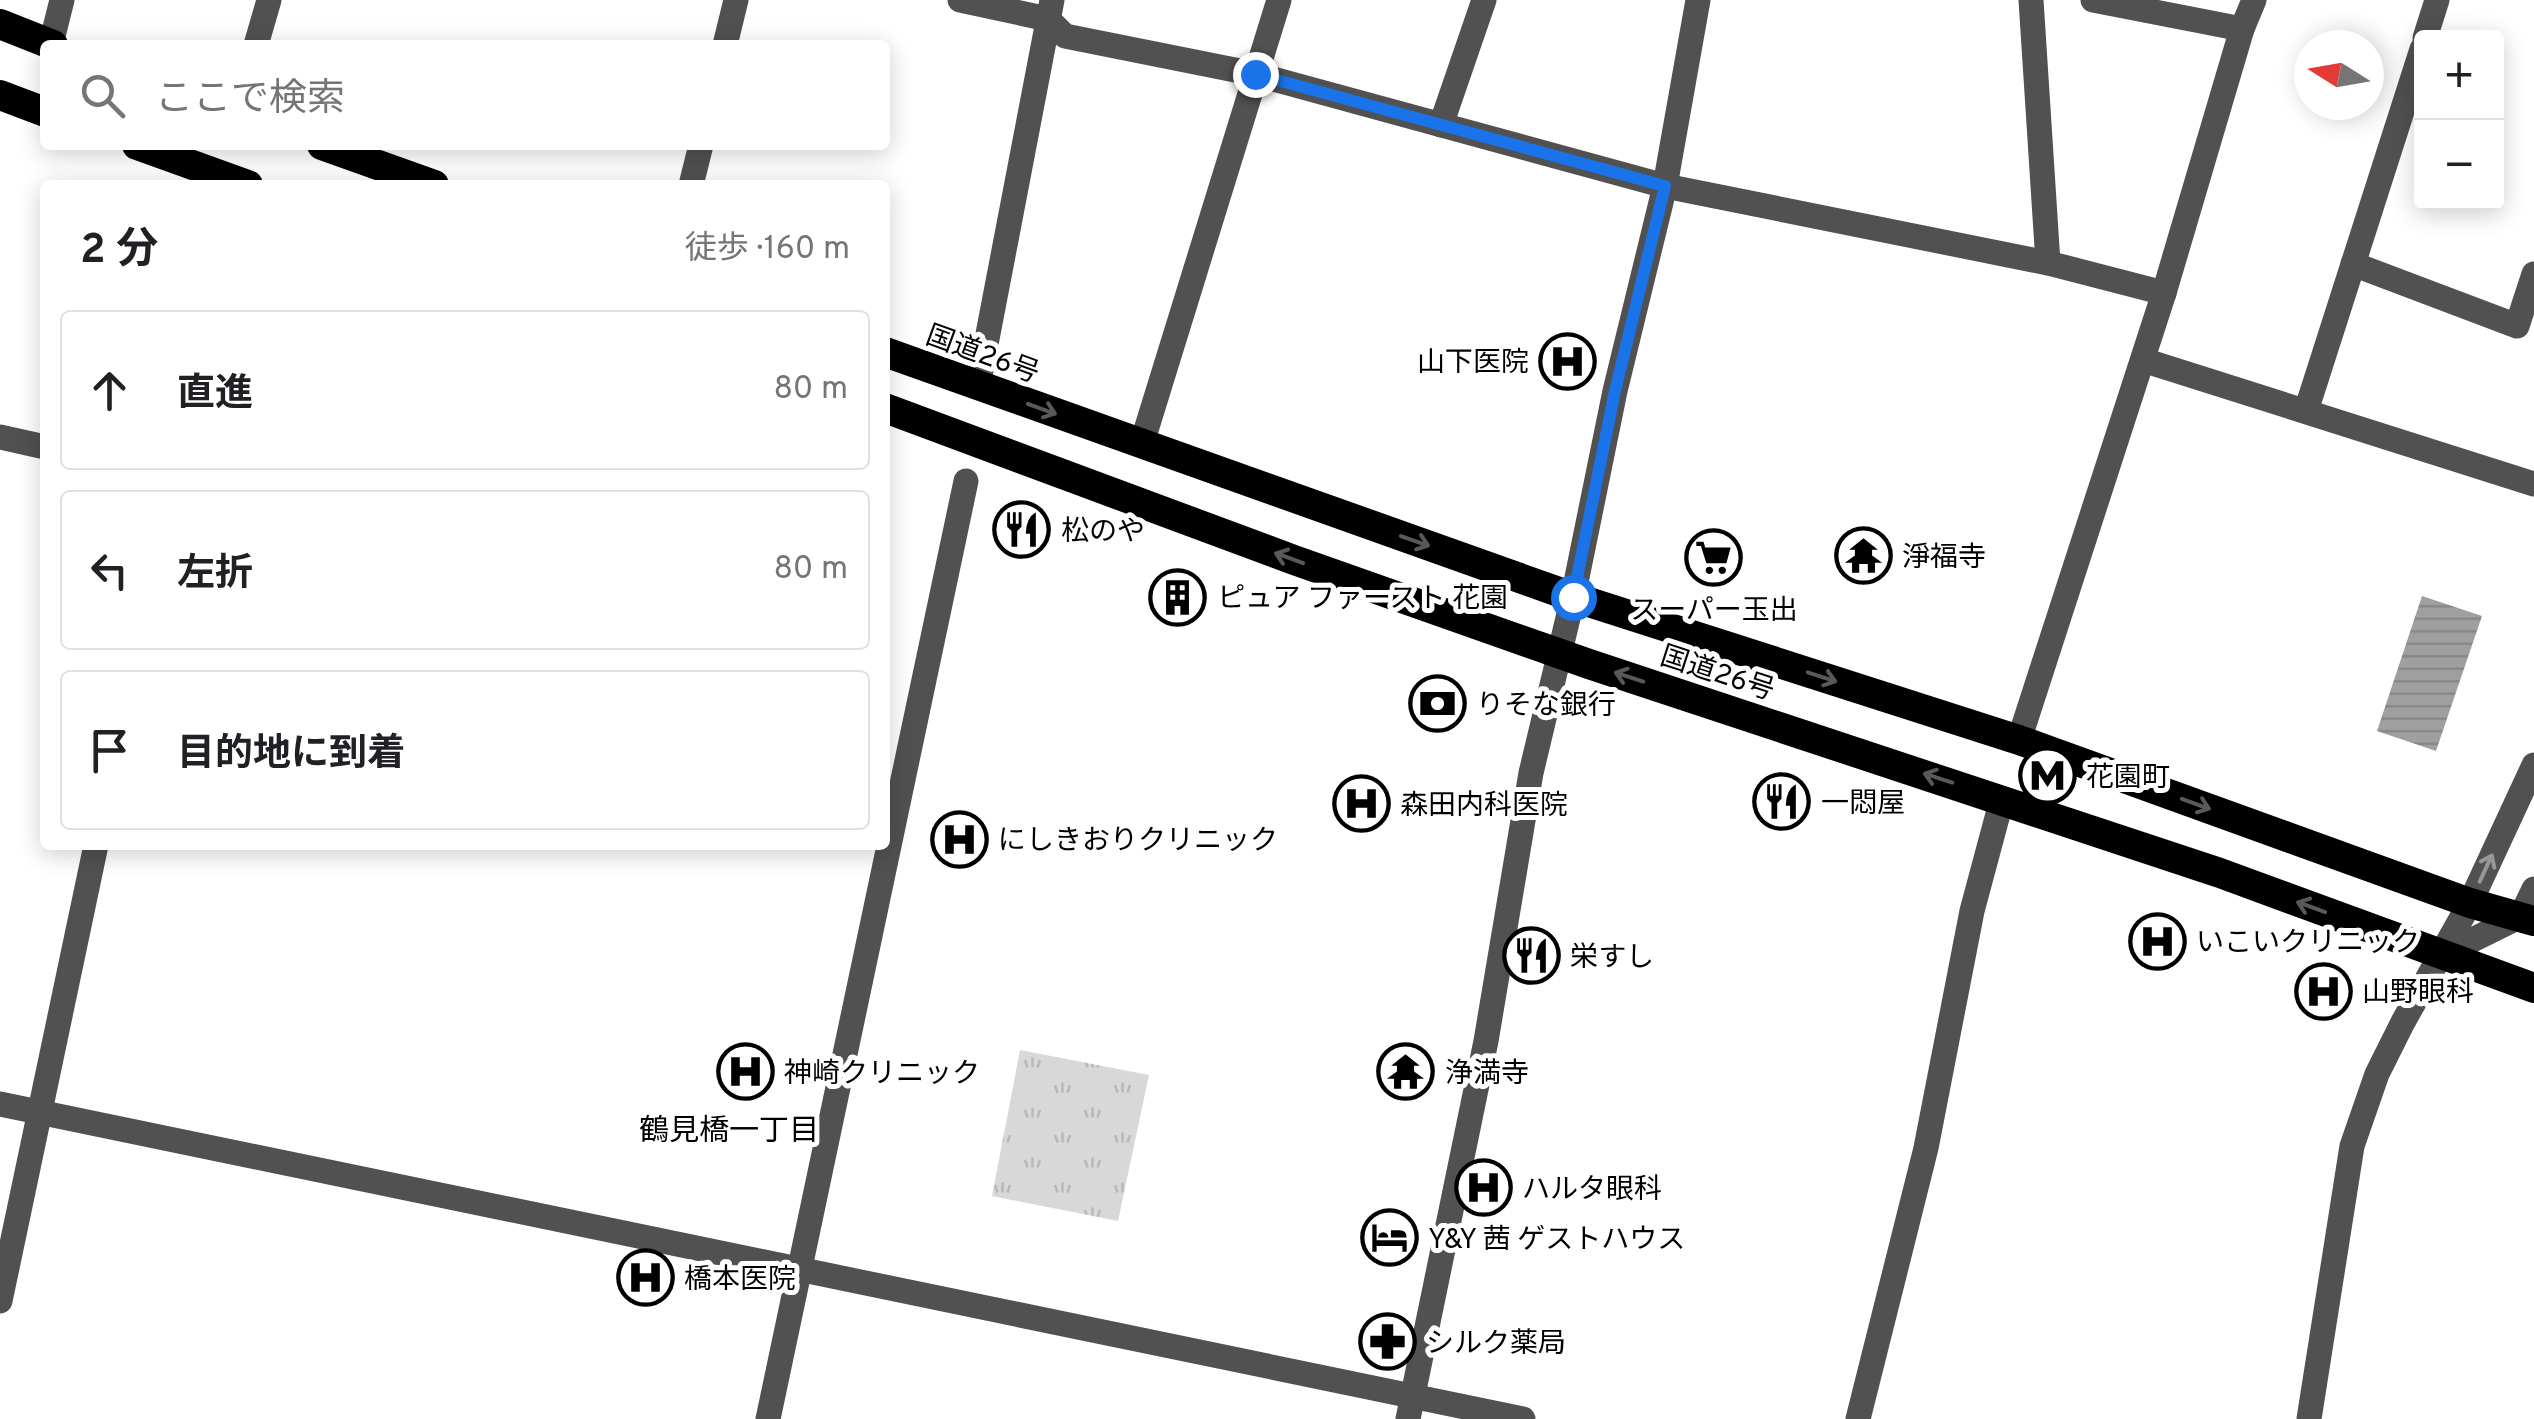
<!DOCTYPE html>
<html lang="ja">
<meta charset="utf-8">
<style>
body{margin:0;font-family:Overpass,"Noto Sans JP",sans-serif;background:#f2f2f2;color:#202124}
.controls{position:absolute;right:30px;top:30px;display:grid;overflow:hidden;border-radius:10px;box-shadow:0 5px 25px #0003}
.controls button{width:90px;height:90px;display:grid;place-items:center;padding:0;border:0;border-bottom:2px solid #e0e0e0;background:#fff;color:#202124;font:50px sans-serif}
.compass{position:absolute;left:2294px;top:30px;width:90px;height:90px;border-radius:50%;background:#fff;box-shadow:0 5px 25px #0003;rotate:281deg}
.stop{position:absolute;width:30px;height:30px;margin:-22px;border:8px solid #1a73e8;border-radius:50%;background:#fff}
.stop.end{background:#1a73e8;border-color:#fff;box-shadow:0 2px 10px #0008}
.list{margin:0;padding:0;list-style:none}
h2{display:flex;justify-content:space-between;align-items:center;height:130px;margin:0;padding:0 40px;font-size:42px}
h2 small{font-size:32px;font-weight:400;color:#757577}
.list li{display:grid;grid-template-columns:65px 1fr auto;gap:30px;align-items:center;box-sizing:border-box;height:160px;margin:0 20px 20px;padding:0 20px;border:2px solid #e0e0e0;border-radius:10px}
.list b{display:block;font-size:38px;white-space:nowrap}
.list em{font-size:32px;font-style:normal;color:#757577}
.icon{flex:none;width:55px;height:55px;fill:none;stroke:currentColor;stroke-width:2;stroke-linecap:round;stroke-linejoin:round}
.map{position:relative;flex:none;width:2534px;height:1419px;overflow:hidden}
.search{position:absolute;background:#fff;box-shadow:0 5px 25px #0003;left:40px;top:40px;width:850px;height:110px;display:flex;align-items:center;gap:25px;box-sizing:border-box;padding:0 35px;border-radius:10px;color:#757577;font-size:38px}
.panel{position:absolute;background:#fff;box-shadow:0 5px 25px #0003;left:40px;top:180px;width:850px;height:670px;border-radius:10px}
.map>svg:first-child{display:block}
</style>
<div class="map">
<svg width="2534" height="1419" viewBox="0 0 2534 1419">
<defs>
<pattern id="park-tufts" width="24" height="20" patternUnits="userSpaceOnUse" patternTransform="scale(2.5)"><rect width="24" height="20" fill="#d8d8d8"/><path d="M3 7l-1-3M5 7V3M7 7l1-3M15 17l-1-3M17 17v-4M19 17l1-3" fill="none" stroke="#b8b8b8"/></pattern>
<pattern id="water-rules" width="6" height="5" patternUnits="userSpaceOnUse" patternTransform="scale(2.5)"><rect width="6" height="5" fill="#9f9f9f"/><path d="M0 2.5h6" fill="none" stroke="#878787"/></pattern>
</defs>
<rect width="100%" height="100%" fill="#fff"/>
<path fill="url(#park-tufts)" d="M 1020,1050 L 1149,1075 L 1118,1221 L 992,1196 Z"/>
<path fill="url(#water-rules)" d="M 2422,596 L 2482,616 L 2436,751 L 2377,731 Z"/>
<g fill="none" stroke-linecap="round" stroke-linejoin="round">
<g stroke="#515151" stroke-width="25">
<path d="M 960,0 L 1048,19 L 1065,36 L 1255,74 L 1665,186 L 2048,263 L 2164,293"/>
<path d="M 2031,0 L 2048,263"/>
<path d="M 2093,0 L 2242,29"/>
<path d="M 2425,38 L 2437,0"/>
<path d="M 51,44 L 62,0"/>
<path d="M 256,45 L 269,0"/>
<path d="M 725,45 L 736,0"/>
<path d="M 1441,125 L 1484,0"/>
<path d="M 691,185 L 701,145"/>
<path d="M 2353,264 L 2517,326 L 2534,274"/>
<path d="M 2143,360 L 2534,484"/>
<path d="M 978,386 L 1052,0"/>
<path d="M 2306,411 L 2422,49"/>
<path d="M 0,437 L 45,447"/>
<path d="M 1142,443 L 1279,0"/>
<path d="M 2019,740 L 2164,293 L 2242,29 L 2254,0"/>
<path d="M 2442,955 L 2521,916 L 2534,889"/>
<path d="M 0,1104 L 1523,1419"/>
<path d="M 0,1301 L 96,845"/>
<path d="M 768,1419 L 966,481"/>
<path d="M 1408,1419 L 1486,1041 L 1531,773 L 1573,597 L 1615,391 L 1665,186 L 1698,0"/>
<path d="M 1858,1419 L 1926,1148 L 1972,911 L 2002,799"/>
<path d="M 2309,1419 L 2352,1146 L 2377,1074 L 2403,1022 L 2470,903 L 2534,765"/>
</g>
<g stroke="#000" stroke-width="30">
<path d="M 0,24 L 53,45"/>
<path d="M 0,95 L 45,112"/>
<path d="M 137,145 L 248,185"/>
<path d="M 322,145 L 434,185"/>
<path d="M 885,352 L 1573,597 L 2019,740 L 2470,903 L 2534,921"/>
<path d="M 885,408 L 1294,560 L 1589,664 L 2220,873 L 2534,988"/>
</g>
</g>
<defs><path id="oneway-shaft" d="M-6 0H5M1.5-3L5.5 0L1.5 3" fill="none" stroke-width="1.6" stroke-linecap="round" stroke-linejoin="round" transform="scale(2.5)"/></defs>
<g stroke="#595959">
<use href="#oneway-shaft" transform="translate(1042 409) rotate(20)"/>
<use href="#oneway-shaft" transform="translate(1415 541) rotate(19)"/>
<use href="#oneway-shaft" transform="translate(1289 558) rotate(-160)"/>
<use href="#oneway-shaft" transform="translate(1629 677) rotate(-162)"/>
<use href="#oneway-shaft" transform="translate(1822 677) rotate(18)"/>
<use href="#oneway-shaft" transform="translate(1938 778) rotate(-162)"/>
<use href="#oneway-shaft" transform="translate(2196 804) rotate(20)"/>
<use href="#oneway-shaft" transform="translate(2311 907) rotate(-160)"/>
</g>
<use stroke="#979797" href="#oneway-shaft" transform="translate(2486 868) rotate(-65)"/>
<g fill="none" stroke-linecap="round" stroke-linejoin="round">
<path stroke="#1a73e8" stroke-width="12" d="M 1255,74 L 1665,186 L 1615,391 L 1573,597"/>
</g>
<defs>
<symbol id="hospital-ring" viewBox="-11 -11 22 22"><circle r="9.5" fill="#fff" stroke="#000" stroke-width="1.5"/><path d="M-5-5h3v3.5h4V-5h3V5h-3V1.5h-4V5h-3Z" fill="#000"/></symbol>
<symbol id="restaurant-ring" viewBox="-11 -11 22 22"><circle r="9.5" fill="#fff" stroke="#000" stroke-width="1.5"/><path d="M-5-6h1v4h1v-4h1v4h1v-4h1v5L-1.5 .5V6h-2V.5L-5-1ZM5-6V6H3V1.5H1.5Q1.5-4 5-6Z" fill="#000"/></symbol>
<symbol id="temple-ring" viewBox="-11 -11 22 22"><circle r="9.5" fill="#fff" stroke="#000" stroke-width="1.5"/><path d="M0-6L5-2H3V0L6.5 2.5H4V6H1.5V3h-3V6H-4V2.5H-6.5L-3 0V-2H-5Z" fill="#000"/></symbol>
<symbol id="supermarket-ring" viewBox="-11 -11 22 22"><circle r="9.5" fill="#fff" stroke="#000" stroke-width="1.5"/><path d="M-6-5.5h2.5l.6 2H6L4.5 2H-2.5L-4.4-4H-6ZM-1.5 3.2a1.3 1.3 0 1 0 .1 0ZM3 3.2a1.3 1.3 0 1 0 .1 0Z" fill="#000"/></symbol>
<symbol id="building-ring" viewBox="-11 -11 22 22"><circle r="9.5" fill="#fff" stroke="#000" stroke-width="1.5"/><path d="M-4-6H4V6H1V3H-1V6H-4ZM-2.5-4.3h1.7v1.8h-1.7ZM.8-4.3h1.7v1.8H.8ZM-2.5-1h1.7V.8h-1.7ZM.8-1h1.7V.8H.8Z" fill="#000"/></symbol>
<symbol id="bank-ring" viewBox="-11 -11 22 22"><circle r="9.5" fill="#fff" stroke="#000" stroke-width="1.5"/><path d="M-6-4H6V4H-6ZM0-2.3a2.3 2.3 0 1 0 0 4.6a2.3 2.3 0 1 0 0-4.6Z" fill="#000"/></symbol>
<symbol id="metro-ring" viewBox="-11 -11 22 22"><circle r="9.5" fill="#fff" stroke="#000" stroke-width="1.5"/><path d="M-5.5 5V-5H-3L0 0L3-5H5.5V5H3V-.5L0 4L-3-.5V5Z" fill="#000"/></symbol>
<symbol id="hotel-ring" viewBox="-11 -11 22 22"><circle r="9.5" fill="#fff" stroke="#000" stroke-width="1.5"/><path d="M-6-4.5h1.5V1H6V5H4.5V3h-9V5H-6ZM-4 0a1.8 1.8 0 1 1 3.6 0ZM.5 0V-2.5h3Q6-2.5 6 0Z" fill="#000"/></symbol>
<symbol id="pharmacy-ring" viewBox="-11 -11 22 22"><circle r="9.5" fill="#fff" stroke="#000" stroke-width="1.5"/><path d="M-2-6h4v4h4v4h-4v4h-4v-4h-4v-4h4Z" fill="#000"/></symbol>
</defs>
<g fill-rule="evenodd">
<use href="#hospital-ring" x="1536" y="330" width="63" height="63"/>
<use href="#restaurant-ring" x="990" y="498" width="63" height="63"/>
<use href="#temple-ring" x="1832" y="524" width="63" height="63"/>
<use href="#supermarket-ring" x="1682" y="526" width="63" height="63"/>
<use href="#building-ring" x="1146" y="566" width="63" height="63"/>
<use href="#bank-ring" x="1406" y="672" width="63" height="63"/>
<use href="#metro-ring" x="2016" y="744" width="63" height="63"/>
<use href="#restaurant-ring" x="1750" y="770" width="63" height="63"/>
<use href="#hospital-ring" x="1330" y="772" width="63" height="63"/>
<use href="#hospital-ring" x="928" y="808" width="63" height="63"/>
<use href="#hospital-ring" x="2126" y="910" width="63" height="63"/>
<use href="#restaurant-ring" x="1500" y="924" width="63" height="63"/>
<use href="#hospital-ring" x="2292" y="960" width="63" height="63"/>
<use href="#hospital-ring" x="714" y="1040" width="63" height="63"/>
<use href="#temple-ring" x="1374" y="1040" width="63" height="63"/>
<use href="#hospital-ring" x="1452" y="1156" width="63" height="63"/>
<use href="#hotel-ring" x="1358" y="1206" width="63" height="63"/>
<use href="#hospital-ring" x="614" y="1246" width="63" height="63"/>
<use href="#pharmacy-ring" x="1356" y="1310" width="63" height="63"/>
</g>
<g text-anchor="middle" stroke-width="10" stroke-linejoin="round" paint-order="stroke">
<g font-size="28" fill="#000" stroke="#fff">
<text transform="translate(983 353) rotate(20)" y="10">国道26号</text>
<text transform="translate(1718 672) rotate(18)" y="10">国道26号</text>
</g>
<g font-size="28" fill="#000" stroke="#fff" text-anchor="start">
<text x="1529" y="371" text-anchor="end">山下医院</text>
<text x="1061" y="540">松のや</text>
<text x="1902" y="566">淨福寺</text>
<text x="1217" y="607">ピュア ファースト 花園</text>
<text x="1714" y="619" text-anchor="middle">スーパー玉出</text>
<text x="1476" y="714">りそな銀行</text>
<text x="2086" y="786">花園町</text>
<text x="1821" y="812">一悶屋</text>
<text x="1400" y="814">森田内科医院</text>
<text x="998" y="849">にしきおりクリニック</text>
<text x="2196" y="951">いこいクリニック</text>
<text x="1570" y="966">栄すし</text>
<text x="2362" y="1001">山野眼科</text>
<text x="784" y="1082">神崎クリニック</text>
<text x="1445" y="1082">浄満寺</text>
<text x="1522" y="1198">ハルタ眼科</text>
<text x="1428" y="1248">Y&amp;Y 茜 ゲストハウス</text>
<text x="684" y="1288">橋本医院</text>
<text x="1426" y="1352">シルク薬局</text>
</g>
<g font-size="30" fill="#000" stroke="#fff">
<text x="729" y="1140">鶴見橋一丁目</text>
</g>
</g>
</svg>
<div class="controls">
<button>+</button>
<button>−</button>
</div>
<svg class="compass" viewBox="-18 -18 36 36"><path d="M0-13l5 13h-10z" fill="#e53935"/><path d="M0 13l5-13h-10z" fill="#757577"/></svg>
<div class="stop" style="left:1573px;top:597px"></div>
<div class="stop end" style="left:1255px;top:74px"></div>
<div class="search"><svg class="icon" aria-label="search" viewBox="0 0 24 24"><circle cx="10" cy="10" r="6"/><path d="M15 15l6 6"/></svg>ここで検索</div>
<section class="panel">
<h2>2 分<small>徒歩 · 160 m</small></h2>
<ul class="list">
<li><svg class="icon" aria-label="ahead" viewBox="0 0 24 24"><path d="M12 20V5M6 11l6-6 6 6"/></svg><div><b>直進</b></div><em>80 m</em></li>
<li><svg class="icon" aria-label="left" viewBox="0 0 24 24"><path d="M17 20v-9H6M10 6l-5 5 5 5"/></svg><div><b>左折</b></div><em>80 m</em></li>
<li><svg class="icon" aria-label="arrive" viewBox="0 0 24 24"><path d="M6 21V4h12l-3 4 3 4H6"/></svg><div><b>目的地に到着</b></div></li>
</ul>
</section>
</div>
